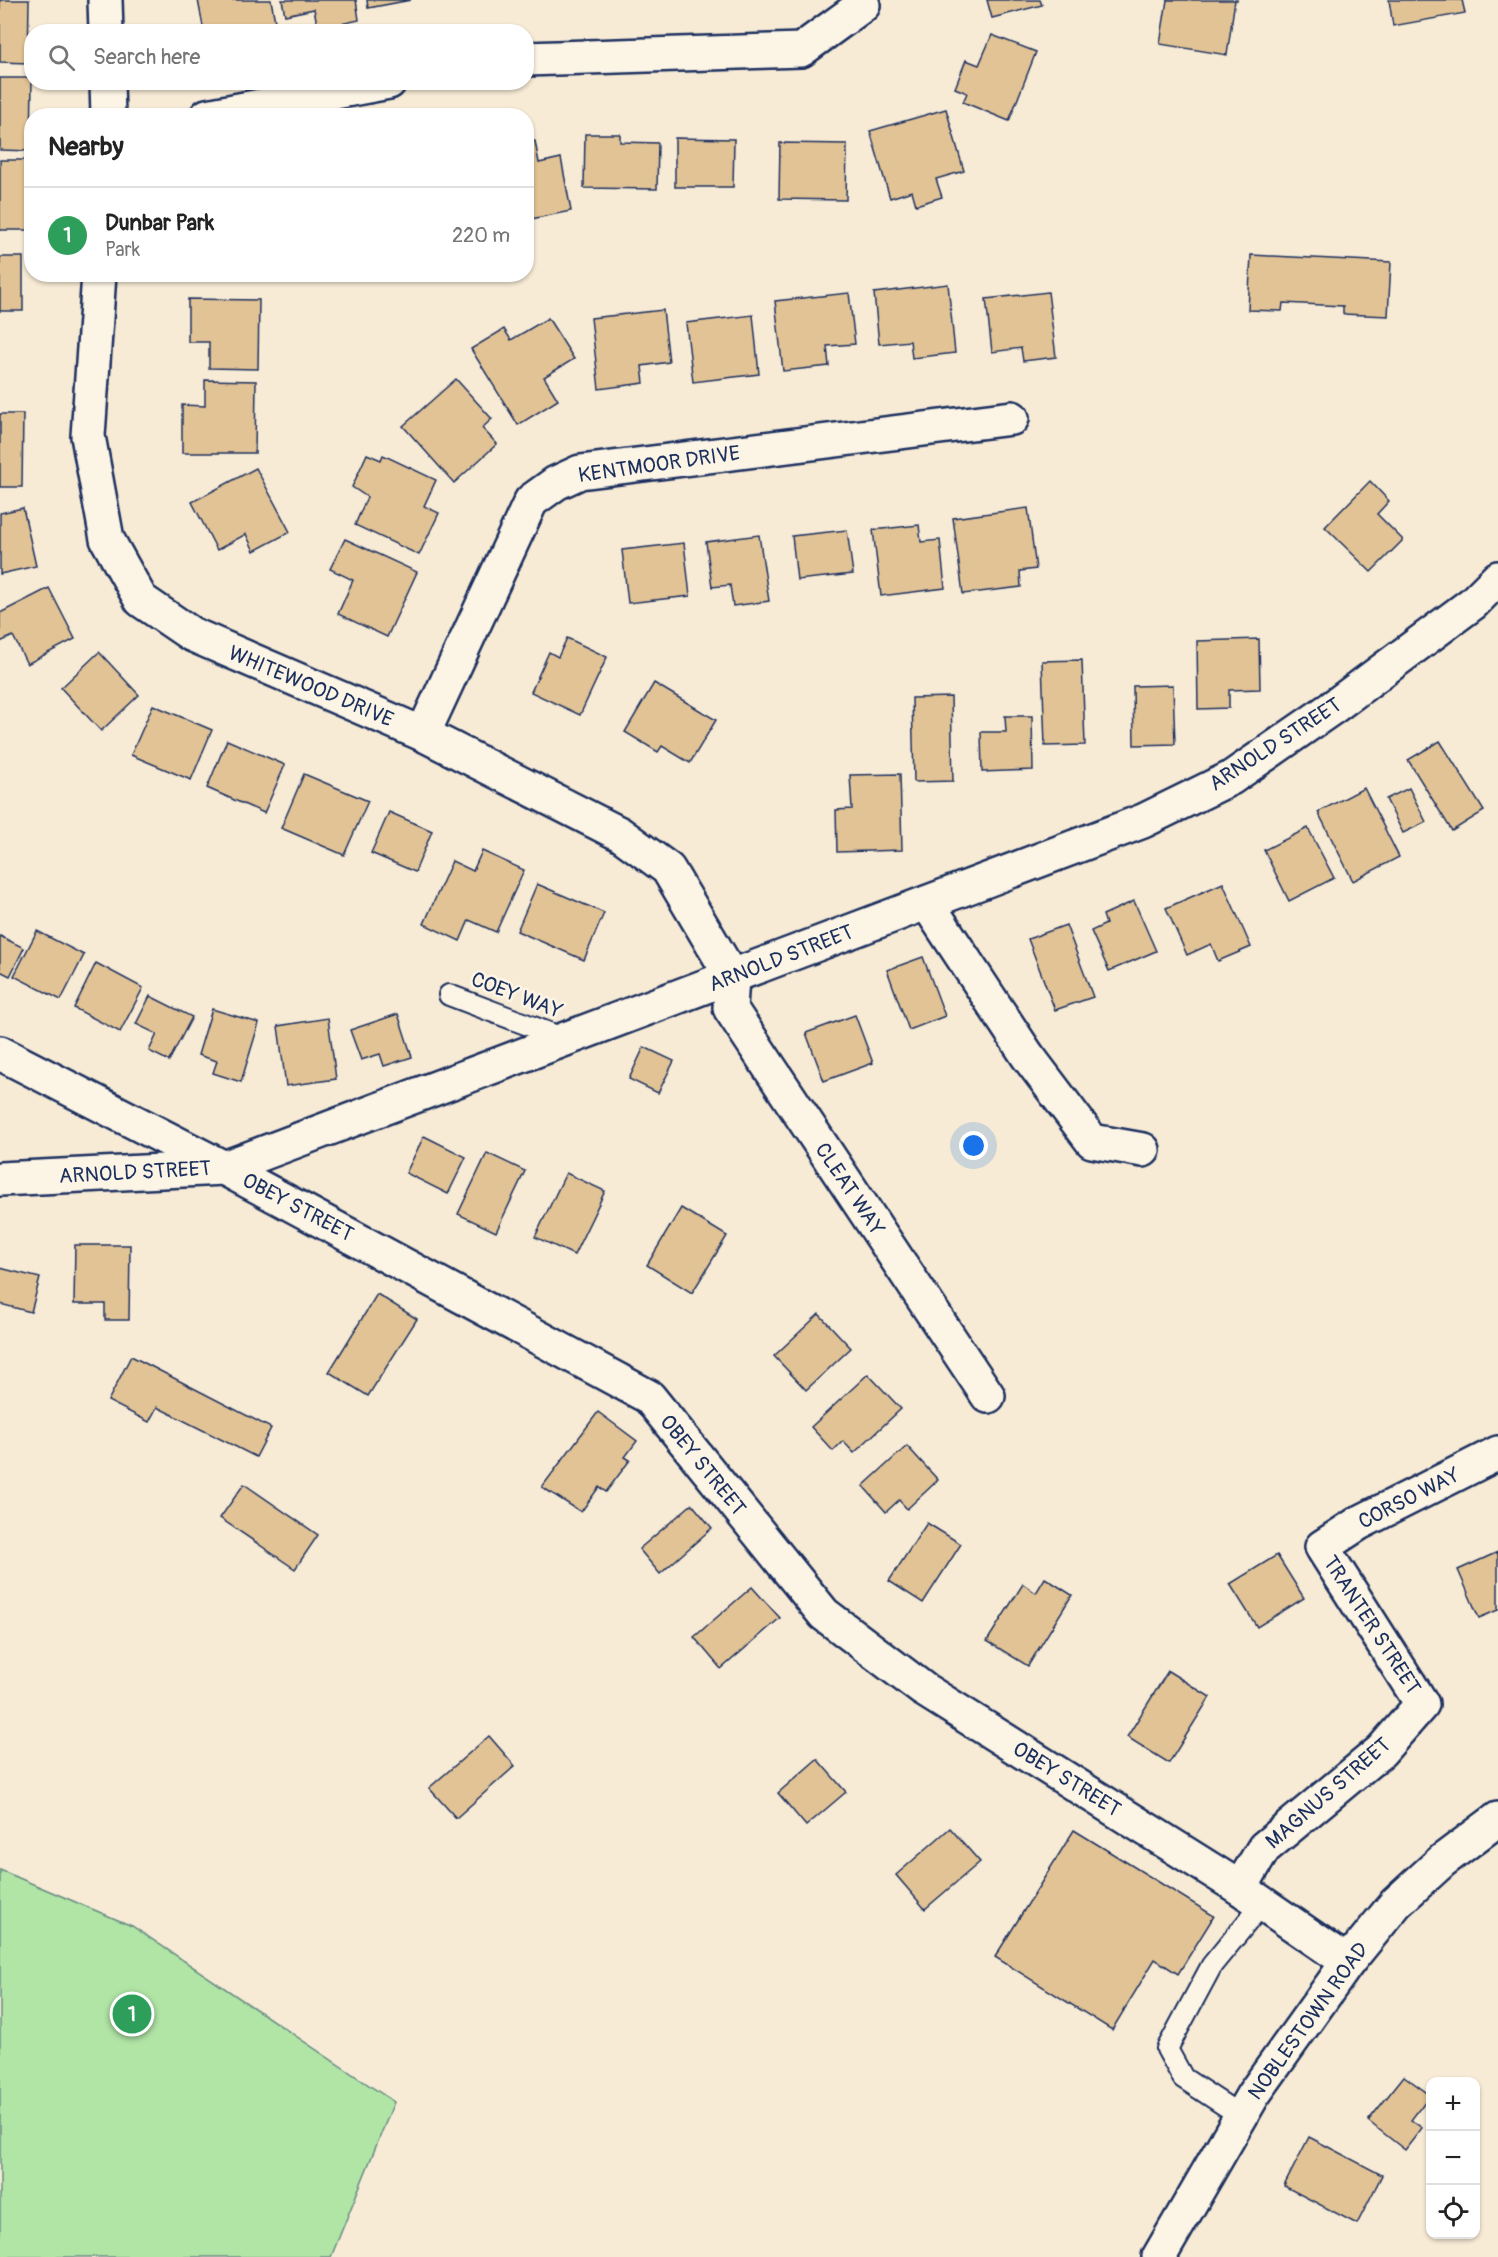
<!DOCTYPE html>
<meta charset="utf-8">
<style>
body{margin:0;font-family:Pangolin,sans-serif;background:#f6f6f6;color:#222}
.controls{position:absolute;right:18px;bottom:18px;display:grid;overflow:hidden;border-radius:12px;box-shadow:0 2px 4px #0004}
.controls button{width:54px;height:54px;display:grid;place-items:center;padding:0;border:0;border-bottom:2px solid #e0e0e0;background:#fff;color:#222;font:30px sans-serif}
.you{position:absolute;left:974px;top:1146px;width:21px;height:21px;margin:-15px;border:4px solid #fff;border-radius:50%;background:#1a73e8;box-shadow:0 0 0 9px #1a73e833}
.badge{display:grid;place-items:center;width:39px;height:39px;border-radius:50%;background:#ea580c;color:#fff;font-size:20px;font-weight:700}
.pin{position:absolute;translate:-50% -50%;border:3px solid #fff;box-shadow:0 2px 6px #0006}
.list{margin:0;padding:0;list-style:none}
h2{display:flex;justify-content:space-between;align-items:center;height:78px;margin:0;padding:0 24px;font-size:26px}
h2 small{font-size:20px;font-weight:400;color:#767676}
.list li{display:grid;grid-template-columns:39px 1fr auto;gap:18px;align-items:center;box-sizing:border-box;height:96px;padding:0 24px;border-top:2px solid #e0e0e0}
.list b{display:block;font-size:22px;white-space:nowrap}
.list p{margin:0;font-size:20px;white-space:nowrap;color:#767676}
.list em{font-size:20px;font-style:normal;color:#767676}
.icon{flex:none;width:33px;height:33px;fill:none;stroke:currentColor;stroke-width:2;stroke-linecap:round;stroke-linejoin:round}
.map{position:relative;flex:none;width:1498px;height:2257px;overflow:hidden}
.search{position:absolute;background:#fff;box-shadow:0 2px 4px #0004;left:24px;top:24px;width:510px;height:66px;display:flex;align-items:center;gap:15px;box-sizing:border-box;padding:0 21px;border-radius:24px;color:#767676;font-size:22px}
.panel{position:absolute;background:#fff;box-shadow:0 2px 4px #0004;left:24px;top:108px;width:510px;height:174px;border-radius:24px}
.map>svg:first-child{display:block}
</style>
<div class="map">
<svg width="1498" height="2257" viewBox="0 0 1498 2257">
<rect width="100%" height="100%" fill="#f7ebd5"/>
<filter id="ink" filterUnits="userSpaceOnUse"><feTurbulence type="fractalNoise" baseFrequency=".0167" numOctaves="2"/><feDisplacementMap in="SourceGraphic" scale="12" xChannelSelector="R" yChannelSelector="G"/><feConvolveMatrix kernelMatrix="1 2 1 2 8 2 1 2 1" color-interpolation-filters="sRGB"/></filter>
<g filter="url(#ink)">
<path fill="#b1e5a6" stroke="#668a82" stroke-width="1.5" d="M 0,1870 L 132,1926 L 394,2102 L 331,2257 L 0,2257 Z"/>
<g fill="#e2c395" stroke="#1b2f5e" stroke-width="1.5">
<path d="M 0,0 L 29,0 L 28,63 L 0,62 Z"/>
<path d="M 198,0 L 271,0 L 277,32 L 226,32 L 225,29 L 204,32 Z"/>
<path d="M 282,0 L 356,0 L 359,20 L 318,29 L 314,9 L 285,15 Z"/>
<path d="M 367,0 L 411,0 L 368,8 Z"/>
<path d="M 987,0 L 1040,0 L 1042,5 L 992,18 Z"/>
<path d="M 1167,0 L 1238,0 L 1235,0 L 1227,55 L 1160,44 Z"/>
<path d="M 1389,0 L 1462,0 L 1465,13 L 1393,26 Z"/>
<path d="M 992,35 L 1036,52 L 1009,121 L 963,102 L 967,93 L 955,88 L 966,60 L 979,65 Z"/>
<path d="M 0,78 L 32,78 L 31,151 L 0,150 Z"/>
<path d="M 946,109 L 964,171 L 936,179 L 942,197 L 916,205 L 912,191 L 890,198 L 870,131 Z"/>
<path d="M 585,134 L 620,134 L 620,142 L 658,143 L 657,189 L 584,188 Z"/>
<path d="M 675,138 L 734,139 L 733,187 L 675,187 Z"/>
<path d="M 535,141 L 539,163 L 561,158 L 571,211 L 526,220 L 526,142 Z"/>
<path d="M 780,143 L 847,144 L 846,200 L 779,199 Z"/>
<rect x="0" y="160" width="29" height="70"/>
<path d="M 1251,255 L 1391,262 L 1388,316 L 1343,314 L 1343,306 L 1283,303 L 1282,311 L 1248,310 Z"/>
<rect x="0" y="257" width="23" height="54"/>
<path d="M 948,284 L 955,353 L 912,358 L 910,341 L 879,344 L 874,293 Z"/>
<path d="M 1048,292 L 1056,357 L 1023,361 L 1021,348 L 992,352 L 986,299 Z"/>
<path d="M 849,293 L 855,344 L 827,346 L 829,366 L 783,371 L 775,301 Z"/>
<path d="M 188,299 L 259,300 L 258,369 L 209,368 L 209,342 L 188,342 Z"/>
<path d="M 663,310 L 669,362 L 642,366 L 644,383 L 599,389 L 591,318 Z"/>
<path d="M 753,315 L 759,374 L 693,382 L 686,323 Z"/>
<path d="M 548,318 L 574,359 L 544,377 L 558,400 L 518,425 L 471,349 L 504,329 L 511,340 Z"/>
<path d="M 456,379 L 492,419 L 482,428 L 497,444 L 454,483 L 403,426 Z"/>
<path d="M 205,380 L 256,381 L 255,453 L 182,453 L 182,405 L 205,406 Z"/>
<path d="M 0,414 L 23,414 L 22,487 L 0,487 Z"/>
<path d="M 367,454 L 381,460 L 383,455 L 436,480 L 424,506 L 439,513 L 419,555 L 355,525 L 367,497 L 352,487 Z"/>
<path d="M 256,468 L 290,532 L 254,551 L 246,534 L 217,550 L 192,502 Z"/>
<path d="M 1370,481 L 1389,501 L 1377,514 L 1403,540 L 1371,572 L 1325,527 Z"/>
<path d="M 23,508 L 36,566 L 0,574 L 0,513 Z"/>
<path d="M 1028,508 L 1036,569 L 1020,571 L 1021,587 L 963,594 L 953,518 Z"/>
<path d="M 919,525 L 921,542 L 940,540 L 945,588 L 881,596 L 873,530 Z"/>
<path d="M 847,530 L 853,574 L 797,580 L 792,536 Z"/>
<path d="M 759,535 L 769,601 L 733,606 L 730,585 L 712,587 L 706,542 Z"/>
<path d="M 345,539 L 417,572 L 387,637 L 338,614 L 353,580 L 330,569 Z"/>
<path d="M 684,543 L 690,596 L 628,603 L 622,550 Z"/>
<path d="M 49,588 L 75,639 L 27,664 L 13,636 L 0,642 L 0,613 Z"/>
<path d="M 567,638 L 607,657 L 580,715 L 531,692 L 549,652 L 558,657 Z"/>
<path d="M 1259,639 L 1260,689 L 1229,690 L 1229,708 L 1198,709 L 1197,641 Z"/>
<path d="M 99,652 L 139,695 L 101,731 L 61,688 Z"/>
<path d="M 1082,660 L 1085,745 L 1045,746 L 1042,661 Z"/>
<path d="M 654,683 L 716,720 L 690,763 L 662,746 L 658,752 L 625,732 Z"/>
<path d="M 1173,685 L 1175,744 L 1134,745 L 1133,686 Z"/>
<path d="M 951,697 L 953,781 L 914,782 L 912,698 Z"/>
<path d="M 153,705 L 212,730 L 191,780 L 131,755 Z"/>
<path d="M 1005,716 L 1032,716 L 1033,770 L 982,772 L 981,732 L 1006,732 Z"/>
<path d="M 227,740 L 285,765 L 264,813 L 207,788 Z"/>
<path d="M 1440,741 L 1484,811 L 1452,831 L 1408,760 Z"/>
<path d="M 304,774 L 368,801 L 344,855 L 281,828 Z"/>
<path d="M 900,774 L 902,850 L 837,852 L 836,810 L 852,809 L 850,775 Z"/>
<path d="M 1364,788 L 1399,857 L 1353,881 L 1318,812 Z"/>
<path d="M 1409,788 L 1426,822 L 1403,833 L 1386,799 Z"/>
<path d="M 389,812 L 432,831 L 415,872 L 371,853 Z"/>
<path d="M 1308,828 L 1334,878 L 1289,901 L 1264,850 Z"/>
<path d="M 482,851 L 524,870 L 496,932 L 469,920 L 460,941 L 424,924 L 452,861 L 473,871 Z"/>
<path d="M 1223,883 L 1251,947 L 1218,961 L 1211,944 L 1187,955 L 1166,908 Z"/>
<path d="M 537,884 L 604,913 L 584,960 L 517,931 Z"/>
<path d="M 1134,901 L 1156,951 L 1109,971 L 1091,931 L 1106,924 L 1103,915 Z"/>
<path d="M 1066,925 L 1093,997 L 1055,1010 L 1028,939 Z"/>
<path d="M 37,931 L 84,955 L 61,1000 L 14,976 Z"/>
<path d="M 0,936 L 24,948 L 10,976 L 0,971 Z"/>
<path d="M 923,957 L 945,1016 L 909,1030 L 887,970 Z"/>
<path d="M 96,963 L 143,988 L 120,1032 L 74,1008 Z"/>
<path d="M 150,996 L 192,1017 L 169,1061 L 149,1051 L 157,1034 L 136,1024 Z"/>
<path d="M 212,1009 L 259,1023 L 241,1082 L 213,1073 L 217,1061 L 198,1055 Z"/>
<path d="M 398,1014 L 412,1057 L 384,1066 L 380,1054 L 361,1060 L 350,1030 Z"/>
<path d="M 855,1015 L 873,1063 L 824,1081 L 806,1033 Z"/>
<path d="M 328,1018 L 336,1079 L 286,1086 L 278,1026 Z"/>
<path d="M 644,1047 L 674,1061 L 658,1093 L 629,1079 Z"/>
<path d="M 424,1136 L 466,1157 L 448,1194 L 406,1173 Z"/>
<path d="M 487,1153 L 525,1171 L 496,1232 L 458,1214 Z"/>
<path d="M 566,1173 L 605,1191 L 574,1255 L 535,1237 Z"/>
<path d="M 681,1208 L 727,1236 L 692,1293 L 647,1265 Z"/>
<path d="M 75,1245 L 130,1245 L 129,1320 L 105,1320 L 105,1304 L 74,1304 Z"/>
<path d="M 0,1268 L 40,1278 L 31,1312 L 0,1304 Z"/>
<path d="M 377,1294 L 417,1319 L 368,1396 L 329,1372 Z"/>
<path d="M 819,1314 L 851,1348 L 806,1390 L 774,1356 Z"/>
<path d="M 131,1356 L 271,1428 L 256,1457 L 157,1407 L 149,1422 L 108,1401 Z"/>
<path d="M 868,1374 L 901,1409 L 854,1453 L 843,1441 L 833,1451 L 811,1427 Z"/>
<path d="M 598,1412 L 637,1441 L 625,1457 L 630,1460 L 606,1492 L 599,1487 L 581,1512 L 542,1487 Z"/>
<path d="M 907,1446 L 938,1480 L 907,1509 L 899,1500 L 886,1512 L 863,1486 Z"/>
<path d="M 244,1484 L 318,1535 L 295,1569 L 220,1518 Z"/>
<path d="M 692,1504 L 712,1528 L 660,1574 L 639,1549 Z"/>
<path d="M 927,1523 L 961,1544 L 923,1603 L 889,1581 Z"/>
<path d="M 1498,1552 L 1498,1610 L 1479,1618 L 1458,1570 Z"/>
<path d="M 1277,1555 L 1304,1598 L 1257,1627 L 1230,1584 Z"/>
<path d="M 1045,1578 L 1072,1595 L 1028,1666 L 987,1641 L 1023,1584 L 1036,1593 Z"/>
<path d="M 752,1587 L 780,1618 L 721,1669 L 694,1637 Z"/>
<path d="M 1168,1671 L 1210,1697 L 1169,1763 L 1127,1737 Z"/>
<path d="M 489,1736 L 515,1766 L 456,1818 L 429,1788 Z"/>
<path d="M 817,1759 L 846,1792 L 806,1826 L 778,1793 Z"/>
<path d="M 950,1828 L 980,1862 L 925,1909 L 896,1875 Z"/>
<path d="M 1074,1830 L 1214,1916 L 1178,1974 L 1155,1959 L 1112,2030 L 995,1957 Z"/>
<path d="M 1404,2076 L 1430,2095 L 1411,2120 L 1422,2128 L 1405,2150 L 1368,2121 Z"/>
<path d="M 1309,2137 L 1382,2175 L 1357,2224 L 1284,2186 Z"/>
</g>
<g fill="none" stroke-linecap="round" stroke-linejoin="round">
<defs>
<g id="service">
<path d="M 449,995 L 565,1039"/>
<path d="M 1241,2116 L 1183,2078 L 1167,2049 L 1212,1965 L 1263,1903"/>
</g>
<g id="minor">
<path d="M 105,0 L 106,32"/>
<path d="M 526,59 L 801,50 L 863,5"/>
<path d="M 107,82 L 108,116"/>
<path d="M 207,116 L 389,82"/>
<path d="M 99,274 L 88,436 L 107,539 L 141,600 L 191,634 L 423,734 L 620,834 L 668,869 L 732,977 L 730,1008 L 988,1396"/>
<path d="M 423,734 L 531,501 L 556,483 L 580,472 L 1012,418"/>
<path d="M 927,903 L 1027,1055 L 1092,1141 L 1143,1150"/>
<path d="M 0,1179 L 224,1168 L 1143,821 L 1231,778 L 1332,708 L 1473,603 L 1498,578"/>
<path d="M 1240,1888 L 1264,1848 L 1381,1751 L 1422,1704 L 1322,1547 L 1359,1523 L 1498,1453"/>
</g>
<path id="tertiary" d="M 0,1053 L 224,1168 L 649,1397 L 824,1614 L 923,1689 L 1240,1888 L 1348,1962"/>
<path id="secondary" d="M 1159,2257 L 1253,2095 L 1348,1962 L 1396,1903 L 1442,1861 L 1498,1819"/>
</defs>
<use href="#service" stroke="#1b2f5e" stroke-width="24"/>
<use href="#minor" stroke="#1b2f5e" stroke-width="38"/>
<use href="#tertiary" stroke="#1b2f5e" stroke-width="38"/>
<use href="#secondary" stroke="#1b2f5e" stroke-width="38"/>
<use href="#service" stroke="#fcf5e5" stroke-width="20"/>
<use href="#minor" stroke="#fcf5e5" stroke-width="33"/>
<use href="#tertiary" stroke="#fcf5e5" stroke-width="33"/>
<use href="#secondary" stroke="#fcf5e5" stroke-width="33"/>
</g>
</g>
<g text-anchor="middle" stroke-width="5" stroke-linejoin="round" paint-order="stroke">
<g font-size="21" fill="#1b2f5e" stroke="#fcf5e5">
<text transform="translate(659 464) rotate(-8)" y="7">KENTMOOR DRIVE</text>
<text transform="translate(311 686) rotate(23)" y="7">WHITEWOOD DRIVE</text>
<text transform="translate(1275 744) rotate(-33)" y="7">ARNOLD STREET</text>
<text transform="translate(781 958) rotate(-21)" y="7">ARNOLD STREET</text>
<text transform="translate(517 995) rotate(21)" y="7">COEY WAY</text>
<text transform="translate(135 1172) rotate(-3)" y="7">ARNOLD STREET</text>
<text transform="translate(850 1189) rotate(56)" y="7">CLEAT WAY</text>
<text transform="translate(298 1207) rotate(28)" y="7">OBEY STREET</text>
<text transform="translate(703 1465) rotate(51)" y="7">OBEY STREET</text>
<text transform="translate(1409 1498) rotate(-27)" y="7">CORSO WAY</text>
<text transform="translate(1372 1625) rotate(57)" y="7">TRANTER STREET</text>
<text transform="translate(1067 1779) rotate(32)" y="7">OBEY STREET</text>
<text transform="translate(1328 1793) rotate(-41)" y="7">MAGNUS STREET</text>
<text transform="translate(1308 2021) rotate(-54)" y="7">NOBLESTOWN ROAD</text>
</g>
</g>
</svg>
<div class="controls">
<button>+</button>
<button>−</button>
<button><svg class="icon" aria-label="locate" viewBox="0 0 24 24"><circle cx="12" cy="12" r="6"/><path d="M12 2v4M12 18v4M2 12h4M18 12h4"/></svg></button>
</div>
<div class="you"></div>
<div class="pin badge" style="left:132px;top:2014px;background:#2e9e5b">1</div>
<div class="search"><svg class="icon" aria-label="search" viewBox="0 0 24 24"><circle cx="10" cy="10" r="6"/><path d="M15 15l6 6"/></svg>Search here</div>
<section class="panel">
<h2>Nearby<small></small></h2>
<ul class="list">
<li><span class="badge" style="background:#2e9e5b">1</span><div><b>Dunbar Park</b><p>Park</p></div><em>220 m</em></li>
</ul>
</section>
</div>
